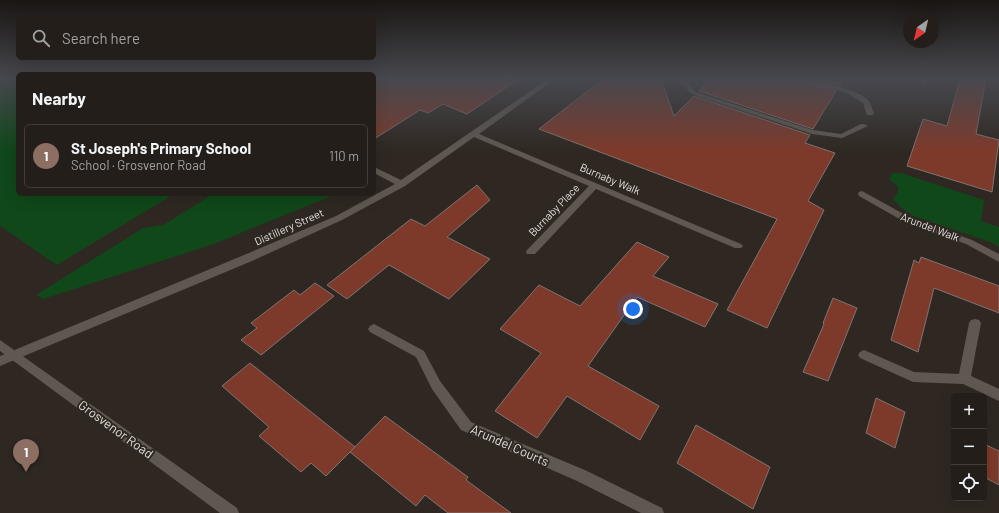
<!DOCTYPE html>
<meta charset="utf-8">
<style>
body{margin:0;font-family:Barlow,sans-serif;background:#2b2723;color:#f1f3f6}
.controls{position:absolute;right:12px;bottom:12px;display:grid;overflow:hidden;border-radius:6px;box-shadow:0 4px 16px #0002}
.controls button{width:36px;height:36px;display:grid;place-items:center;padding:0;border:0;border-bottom:1px solid #403c39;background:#231e1a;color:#f1f3f6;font:20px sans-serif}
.compass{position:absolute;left:903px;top:12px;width:36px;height:36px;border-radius:50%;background:#231e1a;box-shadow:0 4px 16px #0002;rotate:214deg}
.you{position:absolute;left:633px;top:309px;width:14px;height:14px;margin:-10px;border:3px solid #fff;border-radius:50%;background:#1a73e8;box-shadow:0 0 0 6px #1a73e833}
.badge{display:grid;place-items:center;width:26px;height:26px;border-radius:50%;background:#f591d2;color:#fff;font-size:13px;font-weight:700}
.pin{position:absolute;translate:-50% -33px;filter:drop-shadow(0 1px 2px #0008)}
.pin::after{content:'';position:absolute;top:21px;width:14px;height:12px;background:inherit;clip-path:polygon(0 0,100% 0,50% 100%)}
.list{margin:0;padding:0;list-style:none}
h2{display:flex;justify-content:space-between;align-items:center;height:52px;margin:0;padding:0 16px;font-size:17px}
h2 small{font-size:13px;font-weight:400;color:#a3a2a2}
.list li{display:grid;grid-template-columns:26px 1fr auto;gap:12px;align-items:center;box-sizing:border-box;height:64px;margin:0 8px 8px;padding:0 8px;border:1px solid #403c39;border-radius:6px}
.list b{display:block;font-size:15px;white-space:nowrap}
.list p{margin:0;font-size:13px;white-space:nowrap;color:#a3a2a2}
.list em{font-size:13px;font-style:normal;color:#a3a2a2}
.icon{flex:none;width:22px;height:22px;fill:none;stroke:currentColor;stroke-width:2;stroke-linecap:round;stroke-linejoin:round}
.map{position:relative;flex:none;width:999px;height:513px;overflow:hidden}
.search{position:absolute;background:#231e1a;box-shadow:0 4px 16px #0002;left:16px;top:16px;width:360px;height:44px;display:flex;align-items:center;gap:10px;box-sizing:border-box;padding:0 14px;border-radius:6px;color:#a3a2a2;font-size:15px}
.panel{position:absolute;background:#231e1a;box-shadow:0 4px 16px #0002;left:16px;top:72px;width:360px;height:124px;border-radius:6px}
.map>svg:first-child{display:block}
</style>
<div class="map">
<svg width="999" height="513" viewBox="0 0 999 513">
<rect width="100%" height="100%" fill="#2f2822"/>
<g fill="#104819">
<path d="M 18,81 L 18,194 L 174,194 L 57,265 L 0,226 L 0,88 Z"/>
<path d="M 893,173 L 901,173 L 984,200 L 981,221 L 999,227 L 999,247 L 993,243 L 913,216 L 904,210 L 893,199 L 898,193 L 898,187 L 889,179 Z"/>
<path d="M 209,194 L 336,194 L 214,244 L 43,299 L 36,295 L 143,228 L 163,225 L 208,197 Z"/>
</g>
<g fill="#7d3a2b" stroke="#7f7471">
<path d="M 374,79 L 519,79 L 467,114 L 443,104 L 428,113 L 420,110 L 374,139 Z"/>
<path d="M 603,79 L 661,79 L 674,116 L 694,96 L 810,135 L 805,143 L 835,153 L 808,201 L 824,210 L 767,328 L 727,310 L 777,219 L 539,129 Z"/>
<path d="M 710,79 L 798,79 L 836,91 L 813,129 L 699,91 Z"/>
<path d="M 813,79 L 843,79 L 840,85 Z"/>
<path d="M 960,79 L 986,79 L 976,134 L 999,140 L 992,192 L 907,166 L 923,119 L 947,126 Z"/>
<path d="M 477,185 L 490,200 L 447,237 L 490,259 L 449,299 L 389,265 L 347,299 L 327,285 L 411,219 L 425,226 Z"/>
<path d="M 637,242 L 669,257 L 653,276 L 718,304 L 705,327 L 637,297 L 588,366 L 659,406 L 640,440 L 567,396 L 537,438 L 495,411 L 541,353 L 500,329 L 539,285 L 580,306 Z"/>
<path d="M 921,257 L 999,286 L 999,313 L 934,288 L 918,352 L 891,340 L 914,260 L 919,263 Z"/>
<path d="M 315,283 L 334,296 L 261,355 L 241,340 L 257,328 L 251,323 L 294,290 L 300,295 Z"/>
<path d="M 833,298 L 857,308 L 828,381 L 803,372 L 824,324 L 823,323 Z"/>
<path d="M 250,363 L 355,447 L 326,476 L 311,463 L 301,472 L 259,436 L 269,427 L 222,386 Z"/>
<path d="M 876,398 L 905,412 L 895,448 L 866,433 Z"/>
<path d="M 385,416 L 468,477 L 466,480 L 511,513 L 448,513 L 425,495 L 416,506 L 350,452 Z"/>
<path d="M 696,425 L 770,467 L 753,509 L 677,463 Z"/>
<path d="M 984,444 L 999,451 L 999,485 L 984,477 Z"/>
</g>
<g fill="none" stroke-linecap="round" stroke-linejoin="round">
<g fill="#5f5851" fill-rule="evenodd">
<path d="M 548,79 L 555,79 L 479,134 L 741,244 L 743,246 L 741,248 L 735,248 L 596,189 L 535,254 L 527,254 L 526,252 L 527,250 L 589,186 L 474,137 L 405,186 L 342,220 L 252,261 L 0,366 L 0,356 L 244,255 L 336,216 L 395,184 L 374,173 L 374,167 L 401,180 Z"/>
<path d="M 677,79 L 684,79 L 696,92 L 813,130 L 841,134 L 861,124 L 864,124 L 868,126 L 842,138 L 812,134 L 692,94 Z"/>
<path d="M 799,79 C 813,79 860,89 869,101 C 871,104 872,110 874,113 L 873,115 L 867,115 L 863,103 L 847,93 Z"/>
<path d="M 923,79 L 929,79 L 926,84 L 924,85 L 921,83 Z"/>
<path d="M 862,191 L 909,217 L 972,240 L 999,254 L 999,262 L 966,244 L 903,221 L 859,196 L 858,194 L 859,192 Z"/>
<path d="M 975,319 L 979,320 L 981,323 L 971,376 L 999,389 L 999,401 L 963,384 L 913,382 L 860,358 L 858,355 L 860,352 L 864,350 L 914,372 L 959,374 L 969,323 L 971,320 Z"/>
<path d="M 374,324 L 424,351 L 440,381 L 471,422 L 587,471 L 662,508 L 664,513 L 641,513 L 577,481 L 461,430 L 432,389 L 416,357 L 370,332 L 368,329 L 370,326 Z"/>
</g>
<path fill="#5f5851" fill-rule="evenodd" d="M 0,340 L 237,508 L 239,513 L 220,513 L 0,351 Z"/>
</g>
<linearGradient id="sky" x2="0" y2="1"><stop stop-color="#1a1613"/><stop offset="0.52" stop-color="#47484f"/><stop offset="1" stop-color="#47484f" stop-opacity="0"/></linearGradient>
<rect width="999" height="151" fill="url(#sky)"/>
<g text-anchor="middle" stroke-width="4" stroke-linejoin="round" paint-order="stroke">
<g font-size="11" fill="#e1ddd9" stroke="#2f2822">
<text transform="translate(610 179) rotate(23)" y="4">Burnaby Walk</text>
<text transform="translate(554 210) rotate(-46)" y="4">Burnaby Place</text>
<text transform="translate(289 227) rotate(-24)" y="4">Distillery Street</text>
<text transform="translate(930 227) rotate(21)" y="4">Arundel Walk</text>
</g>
<g font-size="13" fill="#e1ddd9" stroke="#2f2822">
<text transform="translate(116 429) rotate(36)" y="5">Grosvenor Road</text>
<text transform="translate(510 445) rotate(24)" y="5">Arundel Courts</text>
</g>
</g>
</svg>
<div class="controls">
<button>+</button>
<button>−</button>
<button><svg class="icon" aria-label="locate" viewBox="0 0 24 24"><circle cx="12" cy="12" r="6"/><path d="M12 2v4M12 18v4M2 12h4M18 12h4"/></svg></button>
</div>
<svg class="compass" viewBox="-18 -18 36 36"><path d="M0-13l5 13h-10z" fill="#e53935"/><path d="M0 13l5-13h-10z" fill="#a3a2a2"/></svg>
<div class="you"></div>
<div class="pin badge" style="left:26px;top:472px;background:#8d6e63">1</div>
<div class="search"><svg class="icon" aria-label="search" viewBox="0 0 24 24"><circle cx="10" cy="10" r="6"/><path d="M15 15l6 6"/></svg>Search here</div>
<section class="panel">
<h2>Nearby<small></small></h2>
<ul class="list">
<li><span class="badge" style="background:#8d6e63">1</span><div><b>St Joseph's Primary School</b><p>School · Grosvenor Road</p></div><em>110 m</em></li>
</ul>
</section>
</div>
